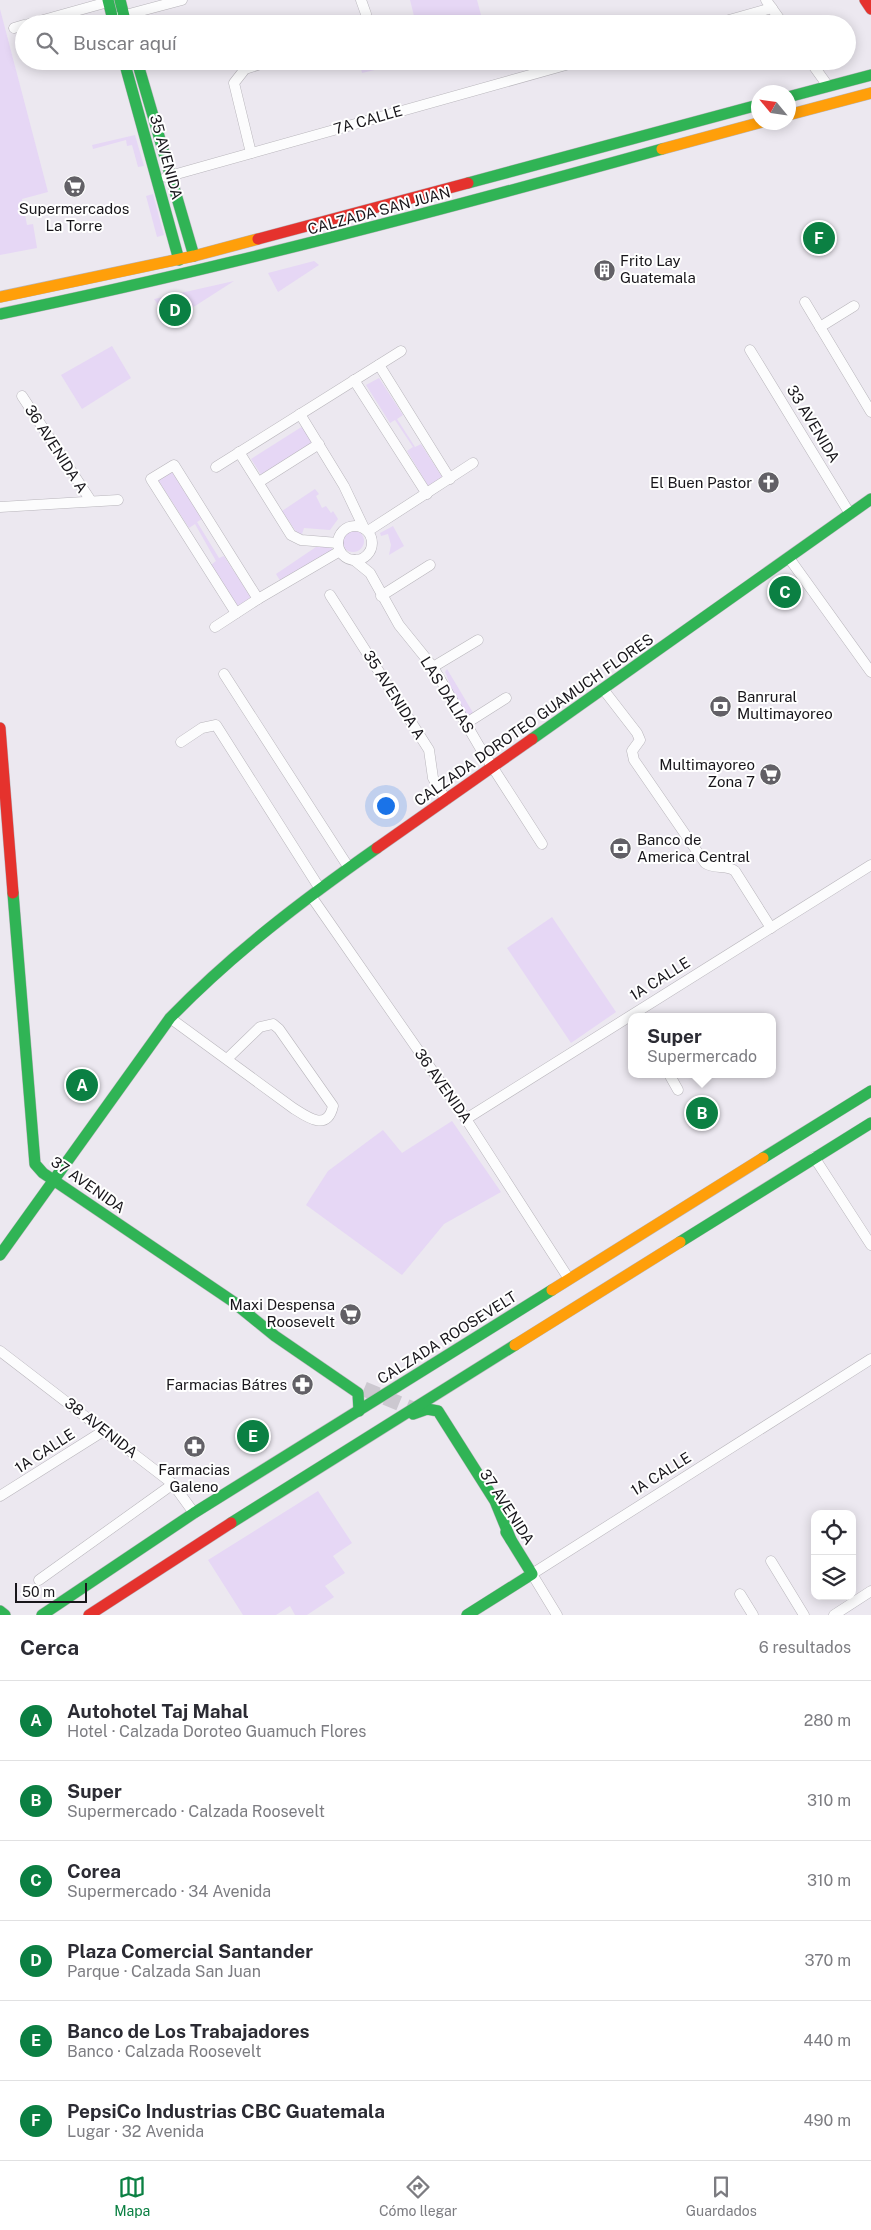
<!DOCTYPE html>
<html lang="es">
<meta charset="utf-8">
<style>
body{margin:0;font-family:"Public Sans",sans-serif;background:#f2f2f3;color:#2b2b33}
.controls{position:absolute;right:15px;bottom:15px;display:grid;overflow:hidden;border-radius:10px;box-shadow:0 2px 12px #0003}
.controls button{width:45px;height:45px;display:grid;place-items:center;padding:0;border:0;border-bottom:1px solid #e1e1e2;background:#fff;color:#2b2b33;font:25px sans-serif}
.compass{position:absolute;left:751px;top:85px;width:45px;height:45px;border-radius:50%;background:#fff;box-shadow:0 2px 12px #0003;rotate:299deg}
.scale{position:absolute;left:15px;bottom:12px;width:72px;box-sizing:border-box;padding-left:5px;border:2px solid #18161b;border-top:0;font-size:14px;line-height:18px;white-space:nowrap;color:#18161b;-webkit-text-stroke:4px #fff;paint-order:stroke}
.you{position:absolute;left:385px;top:805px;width:18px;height:18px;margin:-12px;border:4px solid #fff;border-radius:50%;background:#1a73e8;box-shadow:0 0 0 8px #1a73e833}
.badge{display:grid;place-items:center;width:32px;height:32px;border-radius:50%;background:#0b8043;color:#fff;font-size:16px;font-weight:700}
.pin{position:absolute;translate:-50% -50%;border:2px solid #fff;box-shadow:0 1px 5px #0006}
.popup{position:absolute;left:628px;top:1013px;width:148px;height:65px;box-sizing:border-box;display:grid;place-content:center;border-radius:10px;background:#fff;filter:drop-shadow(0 1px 4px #0005);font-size:16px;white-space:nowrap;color:#7c7c81}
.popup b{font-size:19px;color:#2b2b33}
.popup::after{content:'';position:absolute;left:50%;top:100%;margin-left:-10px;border:10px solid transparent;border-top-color:#fff}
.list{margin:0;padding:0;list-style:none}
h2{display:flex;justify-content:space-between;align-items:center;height:65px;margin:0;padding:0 20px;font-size:21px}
h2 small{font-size:16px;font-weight:400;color:#7c7c81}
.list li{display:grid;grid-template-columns:32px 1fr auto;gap:15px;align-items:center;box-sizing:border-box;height:80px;padding:0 20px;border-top:1px solid #e1e1e2}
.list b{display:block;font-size:19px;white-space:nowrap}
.list p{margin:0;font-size:16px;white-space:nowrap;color:#7c7c81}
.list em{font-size:16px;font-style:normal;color:#7c7c81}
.icon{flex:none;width:28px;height:28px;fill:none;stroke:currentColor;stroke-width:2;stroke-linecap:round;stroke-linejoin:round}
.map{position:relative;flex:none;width:871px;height:1615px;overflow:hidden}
.search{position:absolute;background:#fff;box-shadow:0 2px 12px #0003;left:15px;right:15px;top:15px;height:55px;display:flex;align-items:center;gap:12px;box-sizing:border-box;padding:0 18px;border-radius:28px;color:#7c7c81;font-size:19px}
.sheet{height:545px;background:#fff}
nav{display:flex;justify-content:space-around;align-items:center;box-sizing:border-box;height:70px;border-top:1px solid #e1e1e2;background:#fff;font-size:14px;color:#7c7c81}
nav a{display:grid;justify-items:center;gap:2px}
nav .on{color:#0b8043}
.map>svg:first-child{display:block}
</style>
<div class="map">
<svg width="871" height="1615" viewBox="0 0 871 1615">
<rect width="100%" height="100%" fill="#ece8f0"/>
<g fill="#e6d7f5">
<path d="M 410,0 L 477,0 L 481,15 L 443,24 L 398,24 L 415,20 Z"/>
<path d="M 0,9 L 48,192 L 22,199 L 27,225 L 33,224 L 37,248 L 0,255 Z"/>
<path d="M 359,61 L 413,61 L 362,73 Z"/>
<path d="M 135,135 L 144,166 L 138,167 L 132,145 L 127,146 L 126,140 L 93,149 L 92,145 Z"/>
<path d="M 153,194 L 164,235 L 157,237 L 146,196 Z"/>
<path d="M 314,261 L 319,265 L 278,292 L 268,273 Z"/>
<path d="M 234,281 L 170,322 L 154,299 Z"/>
<path d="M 112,346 L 131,378 L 82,409 L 61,375 Z"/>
<path d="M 379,378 L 403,415 L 397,419 L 415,447 L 421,444 L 444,480 L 430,489 L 407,451 L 413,447 L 395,420 L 390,423 L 366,385 Z"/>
<path d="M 303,426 L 314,443 L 262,476 L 251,459 Z"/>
<path d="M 172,472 L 202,519 L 197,522 L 219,558 L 224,556 L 252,599 L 239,608 L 211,565 L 216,561 L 195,524 L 189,528 L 158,480 Z"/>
<path d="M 315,489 L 319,494 L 316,496 L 322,508 L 326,506 L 331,513 L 333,511 L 338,519 L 330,530 L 304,528 L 302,534 L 297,533 L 282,511 Z"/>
<path d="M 393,526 L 404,546 L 389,555 L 391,545 L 388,534 L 381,536 L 380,533 Z"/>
<circle cx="353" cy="541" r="11"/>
<path d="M 316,547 L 332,547 L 332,552 L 311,562 L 281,582 L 276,574 Z"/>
<path d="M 447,669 L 475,716 C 458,717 451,685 445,672 Z"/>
<path d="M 552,917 L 616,1012 L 571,1043 L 507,948 Z"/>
<path d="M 452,1121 L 501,1192 L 444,1224 L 402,1275 L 306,1205 L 328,1171 L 383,1130 L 402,1153 Z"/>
<path d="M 318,1491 L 352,1543 L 333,1556 L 345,1573 L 325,1586 L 334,1597 L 307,1615 L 295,1615 L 290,1606 L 276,1615 L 243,1615 L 208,1560 Z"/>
</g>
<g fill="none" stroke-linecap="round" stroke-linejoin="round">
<path stroke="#ccc8d0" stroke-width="15" stroke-dasharray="15 8" stroke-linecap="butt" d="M 364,1389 L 418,1411"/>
<defs>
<g id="street">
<path d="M 361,0 L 366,14 L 364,24"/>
<path d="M 766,0 L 783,24"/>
<path d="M 118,17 L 182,0"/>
<path d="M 29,24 L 108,2"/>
<path d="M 715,24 L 772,8"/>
<path d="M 14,28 L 24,25"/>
<path d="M 810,61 L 828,86"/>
<path d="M 251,153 L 234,83 L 245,69 L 270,61"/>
<path d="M 166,177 L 580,61"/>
<path d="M 805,302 L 871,412"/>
<path d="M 820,327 L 854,306"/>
<path d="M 750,350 L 850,514"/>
<path d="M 379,365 L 450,479"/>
<path d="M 354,380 L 427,494"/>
<path d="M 22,396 L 91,501"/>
<path d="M 300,414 L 344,486 L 364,528"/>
<path d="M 239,452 L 291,535 L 301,540 L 338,543"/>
<path d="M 216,467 L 401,351"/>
<path d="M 259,482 L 319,444"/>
<path d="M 0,507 L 118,500"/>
<circle cx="355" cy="543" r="17"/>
<path d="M 368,531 L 473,463"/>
<path d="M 789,558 L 871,672"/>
<path d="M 354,560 L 370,573 L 399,625 L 433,667 L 479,746 L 542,844"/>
<path d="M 330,595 L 429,750 L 433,778 L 446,800"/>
<path d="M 381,596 L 430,565"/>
<path d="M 236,613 L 151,479 L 174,465 L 258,599"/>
<path d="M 215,627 L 258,599 L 340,551"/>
<path d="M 433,667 L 478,640"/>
<path d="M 224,674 L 349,868"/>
<path d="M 603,689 L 637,733 L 640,740 L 632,751 L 634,760 L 705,863 C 714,870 726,864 735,871 L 771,928"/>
<path d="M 465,724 L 506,698"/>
<path d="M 181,742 L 202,728 L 216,725 L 320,889"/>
<path d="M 311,896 L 466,1119 L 569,1279"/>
<path d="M 170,1018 L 293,1108 C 307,1117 327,1132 333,1106 L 279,1029 L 273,1024 L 260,1027 L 227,1059"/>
<path d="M 669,1074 L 678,1090"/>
<path d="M 466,1119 L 871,865"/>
<path d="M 814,1157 L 871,1245"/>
<path d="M 0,1351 L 173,1484 L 194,1513"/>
<path d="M 0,1496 L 105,1430"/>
<path d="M 771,1561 L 804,1615"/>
<path d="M 39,1580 L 173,1484"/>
<path d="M 740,1594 L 753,1615"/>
<path d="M 557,1615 L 532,1574 L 871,1359"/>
<path d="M 834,1615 L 871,1591"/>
</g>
<g id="fast">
<path d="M 108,0 L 114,24"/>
<path d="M 120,0 L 126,24"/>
<path d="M 124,61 L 179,260"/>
<path d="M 137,61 L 194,256"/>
<path d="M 788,97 L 871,75"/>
<path d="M 468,183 L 758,105"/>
<path d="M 0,314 C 223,268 442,210 662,149"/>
<path d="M 532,739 L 871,499"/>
<path d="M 13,893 L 35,1164 L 43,1173 L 247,1311"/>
<path d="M 763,1158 L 871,1091"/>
<path d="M 680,1242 L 871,1123"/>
<path d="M 0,1255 L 170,1018 C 233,953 303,900 377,848"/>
<path d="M 238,1306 L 275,1336 L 358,1393 L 359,1411"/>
<path d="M 413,1414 L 427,1409 L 438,1411 L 495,1501 L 511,1540"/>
<path d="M 231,1523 L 515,1345"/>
<path d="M 0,1611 L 5,1615"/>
<path d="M 42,1615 L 194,1513 L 552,1290"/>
<path d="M 467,1615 L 532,1574 L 506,1532"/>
</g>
<g id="slow">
<path d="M 788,115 L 871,93"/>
<path d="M 662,149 L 762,122"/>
<path d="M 0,297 L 194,256 L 258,239"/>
<path d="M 552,1290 L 763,1158"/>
<path d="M 515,1345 L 680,1242"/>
</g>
<g id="jam">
<path d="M 865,0 L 871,9"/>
<path d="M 258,239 L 468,183"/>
<path d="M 0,728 L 13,893"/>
<path d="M 377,848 L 532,739"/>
<path d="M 89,1615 L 231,1523"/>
</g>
</defs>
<use href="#street" stroke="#b8b5bb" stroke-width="11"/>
<use href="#fast" stroke="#b8b5bb" stroke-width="12"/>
<use href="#slow" stroke="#b8b5bb" stroke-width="12"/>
<use href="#jam" stroke="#b8b5bb" stroke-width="12"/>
<use href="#street" stroke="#fcfcfd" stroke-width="10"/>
<use href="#fast" stroke="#30b455" stroke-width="11"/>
<use href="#slow" stroke="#ff9f0a" stroke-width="11"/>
<use href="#jam" stroke="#e5322d" stroke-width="11"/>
</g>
<defs>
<symbol id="supermarket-disc" viewBox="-11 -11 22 22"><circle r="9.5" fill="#626066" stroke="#fff"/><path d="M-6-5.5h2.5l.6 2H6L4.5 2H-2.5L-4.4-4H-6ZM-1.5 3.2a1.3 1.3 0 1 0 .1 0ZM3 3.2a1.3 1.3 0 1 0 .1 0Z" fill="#fff"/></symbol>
<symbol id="building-disc" viewBox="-11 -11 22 22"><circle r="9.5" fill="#626066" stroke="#fff"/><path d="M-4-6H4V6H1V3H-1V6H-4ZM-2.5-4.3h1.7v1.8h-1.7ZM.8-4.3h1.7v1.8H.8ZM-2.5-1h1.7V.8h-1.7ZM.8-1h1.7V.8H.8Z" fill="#fff"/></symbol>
<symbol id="church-disc" viewBox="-11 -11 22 22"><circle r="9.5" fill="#626066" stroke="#fff"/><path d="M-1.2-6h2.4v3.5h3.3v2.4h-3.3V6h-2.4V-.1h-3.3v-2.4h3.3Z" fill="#fff"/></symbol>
<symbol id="bank-disc" viewBox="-11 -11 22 22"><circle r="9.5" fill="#626066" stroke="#fff"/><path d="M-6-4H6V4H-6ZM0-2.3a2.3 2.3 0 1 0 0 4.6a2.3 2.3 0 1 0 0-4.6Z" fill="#fff"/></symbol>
<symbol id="pharmacy-disc" viewBox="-11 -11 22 22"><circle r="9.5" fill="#626066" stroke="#fff"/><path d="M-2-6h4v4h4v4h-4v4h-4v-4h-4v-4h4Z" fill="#fff"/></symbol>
</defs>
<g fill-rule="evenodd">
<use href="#supermarket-disc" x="62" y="174" width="25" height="25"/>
<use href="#building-disc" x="592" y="258" width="25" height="25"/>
<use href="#church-disc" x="756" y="470" width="25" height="25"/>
<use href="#bank-disc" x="708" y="694" width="25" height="25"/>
<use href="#supermarket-disc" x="758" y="762" width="25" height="25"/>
<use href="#bank-disc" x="608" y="836" width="25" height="25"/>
<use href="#supermarket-disc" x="338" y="1302" width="25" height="25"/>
<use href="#pharmacy-disc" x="290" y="1372" width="25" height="25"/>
<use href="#pharmacy-disc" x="182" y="1434" width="25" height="25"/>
</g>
<g text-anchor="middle" stroke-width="4" stroke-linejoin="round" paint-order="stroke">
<g font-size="15" fill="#18161b" stroke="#fff">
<text transform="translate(368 120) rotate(-16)" y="5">7A CALLE</text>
<text transform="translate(166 157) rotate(75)" y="5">35 AVENIDA</text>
<text transform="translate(379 211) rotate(-15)" y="5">CALZADA SAN JUAN</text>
<text transform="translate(813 424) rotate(59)" y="5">33 AVENIDA</text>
<text transform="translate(56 449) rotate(57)" y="5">36 AVENIDA A</text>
<text transform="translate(394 695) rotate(58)" y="5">35 AVENIDA A</text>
<text transform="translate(447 695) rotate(58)" y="5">LAS DALIAS</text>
<text transform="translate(534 720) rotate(-35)" y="5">CALZADA DOROTEO GUAMUCH FLORES</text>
<text transform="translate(660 979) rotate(-32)" y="5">1A CALLE</text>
<text transform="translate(443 1086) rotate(55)" y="5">36 AVENIDA</text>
<text transform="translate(88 1185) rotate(35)" y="5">37 AVENIDA</text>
<text transform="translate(447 1338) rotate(-32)" y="5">CALZADA ROOSEVELT</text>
<text transform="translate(101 1428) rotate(38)" y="5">38 AVENIDA</text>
<text transform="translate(45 1451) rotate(-33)" y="5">1A CALLE</text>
<text transform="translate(661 1474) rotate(-32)" y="5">1A CALLE</text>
<text transform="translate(507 1507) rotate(57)" y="5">37 AVENIDA</text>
</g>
<g font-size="15" fill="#18161b" stroke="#fff" text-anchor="end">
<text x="74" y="214" text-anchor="middle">Supermercados<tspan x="74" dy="17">La Torre</tspan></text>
<text x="620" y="266" text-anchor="start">Frito Lay<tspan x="620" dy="17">Guatemala</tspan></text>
<text x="752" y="488">El Buen Pastor</text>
<text x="737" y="702" text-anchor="start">Banrural<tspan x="737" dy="17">Multimayoreo</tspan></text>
<text x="755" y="770">Multimayoreo<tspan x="755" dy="17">Zona 7</tspan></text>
<text x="637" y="845" text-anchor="start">Banco de<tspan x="637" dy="17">America Central</tspan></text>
<text x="335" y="1310">Maxi Despensa<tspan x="335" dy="17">Roosevelt</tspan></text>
<text x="287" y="1390">Farmacias Bátres</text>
<text x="194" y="1475" text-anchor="middle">Farmacias<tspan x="194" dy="17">Galeno</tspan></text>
</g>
</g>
</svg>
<div class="controls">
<button><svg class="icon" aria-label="locate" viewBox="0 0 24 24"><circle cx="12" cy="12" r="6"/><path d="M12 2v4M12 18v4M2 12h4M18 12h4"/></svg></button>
<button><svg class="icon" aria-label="layers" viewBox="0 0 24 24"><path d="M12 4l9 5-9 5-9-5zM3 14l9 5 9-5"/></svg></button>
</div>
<svg class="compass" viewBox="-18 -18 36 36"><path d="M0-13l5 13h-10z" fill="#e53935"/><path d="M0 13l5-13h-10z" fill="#7c7c81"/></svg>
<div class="scale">50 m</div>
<div class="you"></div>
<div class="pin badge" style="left:82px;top:1085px">A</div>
<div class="pin badge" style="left:702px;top:1113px">B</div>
<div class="popup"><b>Super</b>Supermercado</div>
<div class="pin badge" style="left:785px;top:592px">C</div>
<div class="pin badge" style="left:175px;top:310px">D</div>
<div class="pin badge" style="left:253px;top:1436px">E</div>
<div class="pin badge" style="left:819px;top:238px">F</div>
<div class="search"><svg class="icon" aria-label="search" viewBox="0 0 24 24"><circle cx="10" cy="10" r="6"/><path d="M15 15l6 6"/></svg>Buscar aquí</div>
</div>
<section class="sheet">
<h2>Cerca<small>6 resultados</small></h2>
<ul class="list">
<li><span class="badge">A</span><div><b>Autohotel Taj Mahal</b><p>Hotel · Calzada Doroteo Guamuch Flores</p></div><em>280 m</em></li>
<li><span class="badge">B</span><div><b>Super</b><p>Supermercado · Calzada Roosevelt</p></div><em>310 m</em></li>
<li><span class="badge">C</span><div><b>Corea</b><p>Supermercado · 34 Avenida</p></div><em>310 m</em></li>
<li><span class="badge">D</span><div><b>Plaza Comercial Santander</b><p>Parque · Calzada San Juan</p></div><em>370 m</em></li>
<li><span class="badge">E</span><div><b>Banco de Los Trabajadores</b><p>Banco · Calzada Roosevelt</p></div><em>440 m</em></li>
<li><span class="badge">F</span><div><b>PepsiCo Industrias CBC Guatemala</b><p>Lugar · 32 Avenida</p></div><em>490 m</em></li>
</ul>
</section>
<nav>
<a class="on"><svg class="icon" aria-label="map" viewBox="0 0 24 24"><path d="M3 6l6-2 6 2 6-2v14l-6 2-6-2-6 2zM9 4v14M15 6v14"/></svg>Mapa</a>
<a><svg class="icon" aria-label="directions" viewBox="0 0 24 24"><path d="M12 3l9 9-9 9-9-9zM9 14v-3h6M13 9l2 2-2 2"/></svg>Cómo llegar</a>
<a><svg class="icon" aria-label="saved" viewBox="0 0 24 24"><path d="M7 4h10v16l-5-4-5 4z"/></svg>Guardados</a>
</nav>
